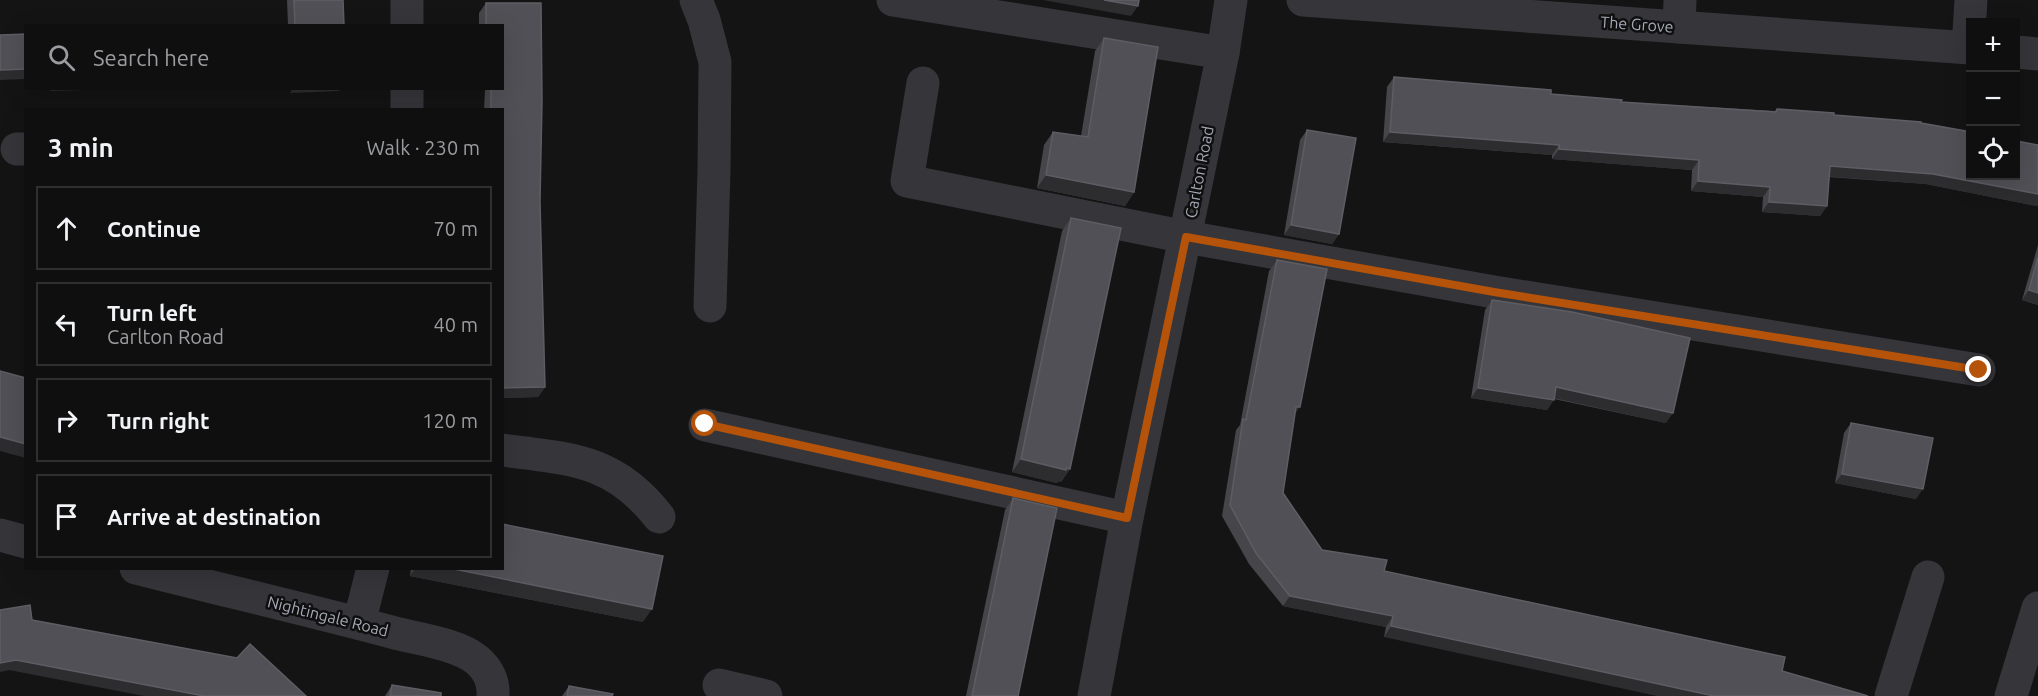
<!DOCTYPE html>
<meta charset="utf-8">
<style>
body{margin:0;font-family:Ubuntu,sans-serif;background:#181819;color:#f1f3f6}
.controls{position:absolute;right:18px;top:18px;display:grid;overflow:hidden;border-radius:0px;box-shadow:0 6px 24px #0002}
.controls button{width:54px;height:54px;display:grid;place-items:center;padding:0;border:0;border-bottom:2px solid #2f2f30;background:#0f0f10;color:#f1f3f6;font:30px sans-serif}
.stop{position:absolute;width:18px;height:18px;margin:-14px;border:4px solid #b45309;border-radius:50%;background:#fff}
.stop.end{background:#b45309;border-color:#fff;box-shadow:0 2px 6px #0008}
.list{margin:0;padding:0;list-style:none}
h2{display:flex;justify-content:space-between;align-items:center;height:78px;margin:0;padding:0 24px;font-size:26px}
h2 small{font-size:20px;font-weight:400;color:#9b9c9f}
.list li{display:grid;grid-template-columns:39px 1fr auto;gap:18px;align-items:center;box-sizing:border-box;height:84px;margin:0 12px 12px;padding:0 12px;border:2px solid #2f2f30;border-radius:0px}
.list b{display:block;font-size:22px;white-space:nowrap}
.list p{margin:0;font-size:20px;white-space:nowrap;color:#9b9c9f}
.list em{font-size:20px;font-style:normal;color:#9b9c9f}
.icon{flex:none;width:33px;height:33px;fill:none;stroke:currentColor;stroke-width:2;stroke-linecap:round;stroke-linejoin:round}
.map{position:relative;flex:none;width:2038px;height:696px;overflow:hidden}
.search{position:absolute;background:#0f0f10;box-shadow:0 6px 24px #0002;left:24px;top:24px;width:480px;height:66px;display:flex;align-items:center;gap:15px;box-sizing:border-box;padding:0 21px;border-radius:0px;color:#9b9c9f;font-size:22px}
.panel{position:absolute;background:#0f0f10;box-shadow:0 6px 24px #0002;left:24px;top:108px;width:480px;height:462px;border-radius:0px}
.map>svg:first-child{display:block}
</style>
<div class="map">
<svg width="2038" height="696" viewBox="0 0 2038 696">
<rect width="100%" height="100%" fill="#141415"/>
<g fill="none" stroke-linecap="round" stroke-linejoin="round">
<g stroke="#35353a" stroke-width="33">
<path d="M 696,0 L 704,20 L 715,62 L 714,170 L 710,306"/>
<path d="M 893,0 L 1223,53"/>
<path d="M 1303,0 L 1970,48"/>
<path d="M 407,26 L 407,0"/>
<path d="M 1679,27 L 1680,0"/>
<path d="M 1968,47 L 1971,0"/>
<path d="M 2016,52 L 2038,54"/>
<path d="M 923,83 L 907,181 L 1186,237 L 1494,292 L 1979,370"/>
<path d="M 407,110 L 407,88"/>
<path d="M 17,149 L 26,149"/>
<path d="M 705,425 L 1127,518"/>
<path d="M 502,450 C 571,459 614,459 659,517"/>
<path d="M 0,535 L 26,542"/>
<path d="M 136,568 C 222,590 309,610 395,633 C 418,639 458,644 477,660 C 488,669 494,682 493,696"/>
<path d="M 359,623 L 373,568"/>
<path d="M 719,685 L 766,696"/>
<path d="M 1094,696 L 1127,518 L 1223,53 L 1231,0"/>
<path d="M 1891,696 L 1928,577"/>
<path d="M 2011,696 L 2038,608"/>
</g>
</g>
<g fill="#45454a">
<path d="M 287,0 L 343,0 L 344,26 L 288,25 Z"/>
<path d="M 486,3 L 541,3 L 542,101 L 540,202 L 545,387 L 538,397 L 502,398 L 502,110 L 484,110 L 485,90 L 480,90 L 480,88 L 502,88 L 502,26 L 479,26 L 479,13 Z"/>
<path d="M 1104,38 L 1134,192 L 1125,206 L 1037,188 L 1044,145 L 1053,132 L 1081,136 L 1095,51 Z"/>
<path d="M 1394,77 L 1621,102 L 1775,111 L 1777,109 L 1834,115 L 1921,123 L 2038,145 L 2038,204 L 2037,206 L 1926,184 L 1829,177 L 1827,206 L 1820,216 L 1762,212 L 1763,197 L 1691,191 L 1692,170 L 1552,159 L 1552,155 L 1383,142 L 1387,87 Z"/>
<path d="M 1307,130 L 1339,234 L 1332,244 L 1284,235 L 1300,140 Z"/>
<path d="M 1071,218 L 1070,469 L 1061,482 L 1058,481 L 1057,483 L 1012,472 L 1062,231 Z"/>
<path d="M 2038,245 L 2038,305 L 2022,300 Z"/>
<path d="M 1277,260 L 1295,415 L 1283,493 L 1322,550 L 1384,571 L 1785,657 L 1384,637 L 1386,627 L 1283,606 L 1249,564 L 1222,516 L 1236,430 L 1240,425 L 1269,271 Z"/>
<path d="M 1492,300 L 1666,423 L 1554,399 L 1547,410 L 1471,398 L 1485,310 Z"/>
<path d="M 1851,423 L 1916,499 L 1835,483 L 1844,433 Z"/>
<path d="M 1013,498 L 1018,696 L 966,696 L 1005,510 Z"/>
<path d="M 411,568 L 502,568 L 643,622 L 410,576 Z"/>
<path d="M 392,685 L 441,696 L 385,696 Z"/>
<path d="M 569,686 L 612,696 L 562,696 Z"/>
</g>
<g fill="#2d2d30">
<path d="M 1043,0 L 1104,0 L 1138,6 L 1131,16 Z"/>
<path d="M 26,69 L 26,79 L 0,80 L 0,70 Z"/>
<path d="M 51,88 L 153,88 L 50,91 Z"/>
<path d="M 293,88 L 341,88 L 339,91 L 290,93 Z"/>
<path d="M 1390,132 L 1559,145 L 1552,155 L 1383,142 Z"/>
<path d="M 1559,149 L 1699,160 L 1692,170 L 1552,159 Z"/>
<path d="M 1830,166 L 1933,174 L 2038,194 L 2038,204 L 2037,206 L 1926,184 L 1823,176 Z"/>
<path d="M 1046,175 L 1134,192 L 1125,206 L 1037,188 Z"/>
<path d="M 1698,181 L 1770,187 L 1763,197 L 1691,191 Z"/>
<path d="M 1769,202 L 1827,206 L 1820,216 L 1762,212 Z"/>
<path d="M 1291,225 L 1339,234 L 1332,244 L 1284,235 Z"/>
<path d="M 2029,290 L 2038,293 L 2038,305 L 2022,300 Z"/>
<path d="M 545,387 L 538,397 L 502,398 L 502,388 Z"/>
<path d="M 1556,387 L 1673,413 L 1666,423 L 1549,397 Z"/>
<path d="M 1478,388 L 1554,400 L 1547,410 L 1471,398 Z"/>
<path d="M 1296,407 L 1300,407 L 1292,418 Z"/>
<path d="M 0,437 L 26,444 L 26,458 L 0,451 Z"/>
<path d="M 1021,459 L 1066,468 L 1070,469 L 1061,482 L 1058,481 L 1057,483 L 1012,472 Z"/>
<path d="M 1842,474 L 1923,489 L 1916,499 L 1835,483 Z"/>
<path d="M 415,568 L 449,568 L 652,609 L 643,622 L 410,576 Z"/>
<path d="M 1290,596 L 1393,616 L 1386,627 L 1283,606 Z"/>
<path d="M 1391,626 L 1714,696 L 1657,696 L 1384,637 Z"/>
<path d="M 16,660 L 204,696 L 144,696 L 9,670 L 0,672 L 0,663 Z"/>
</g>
<g fill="#505056" stroke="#5d5e64" stroke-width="1.5">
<path d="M 294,0 L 343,0 L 344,26 L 287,26 L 295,25 Z"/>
<path d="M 1104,0 L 1139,0 L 1138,6 Z"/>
<path d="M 486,3 L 541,3 L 542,101 L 540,202 L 545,387 L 502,388 L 502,110 L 491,110 L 491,88 L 502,88 L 502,26 L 486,26 Z"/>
<path d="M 26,34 L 26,69 L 0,70 L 0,35 Z"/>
<path d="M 1104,38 L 1158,47 L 1134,192 L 1046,175 L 1053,132 L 1088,137 Z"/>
<path d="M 1394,77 L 1551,90 L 1551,94 L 1622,100 L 1621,102 L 1776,112 L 1777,109 L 1834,113 L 1834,115 L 1921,122 L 1921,123 L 1971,132 L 1971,176 L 2016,176 L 2016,141 L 2038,145 L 2038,194 L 1933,174 L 1830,166 L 1827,206 L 1769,202 L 1770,187 L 1698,181 L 1699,160 L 1559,149 L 1559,145 L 1390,132 Z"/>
<path d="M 1307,130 L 1356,138 L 1339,234 L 1291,225 Z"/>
<path d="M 1071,218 L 1121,228 L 1070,469 L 1066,468 L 1066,470 L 1021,459 Z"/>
<path d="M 2038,257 L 2038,293 L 2029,290 Z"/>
<path d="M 1277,260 L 1327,269 L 1300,407 L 1296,407 L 1283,493 L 1322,550 L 1387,560 L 1384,571 L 1785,657 L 1782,671 L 1868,696 L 1714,696 L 1391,626 L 1393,616 L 1290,596 L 1256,553 L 1230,505 L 1243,419 L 1246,420 Z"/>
<path d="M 1492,300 L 1572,312 L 1690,338 L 1673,413 L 1556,387 L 1554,400 L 1478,388 Z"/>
<path d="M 0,371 L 26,378 L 26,444 L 0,437 Z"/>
<path d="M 1851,423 L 1933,438 L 1923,489 L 1842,474 Z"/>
<path d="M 1013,498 L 1057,508 L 1018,696 L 972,696 Z"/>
<path d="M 502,524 L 663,556 L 652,609 L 449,568 L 502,568 Z"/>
<path d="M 30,605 L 32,620 L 237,658 L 250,644 L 306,696 L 204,696 L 16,660 L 0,663 L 0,610 Z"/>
<path d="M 392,685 L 441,693 L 441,696 L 390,696 Z"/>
<path d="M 569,686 L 613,694 L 612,696 L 567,696 Z"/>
</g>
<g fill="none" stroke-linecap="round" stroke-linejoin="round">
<path stroke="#b45309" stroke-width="8" d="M 705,424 L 1127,518 L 1186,237 L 1494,292 L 1979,370"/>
</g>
<g text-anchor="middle" stroke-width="5" stroke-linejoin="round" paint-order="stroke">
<g font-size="16" fill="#a5a9b5" stroke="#0f0f10">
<text transform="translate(1637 24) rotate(4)" y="6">The Grove</text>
<text transform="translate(1199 172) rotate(-79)" y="6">Carlton Road</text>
<text transform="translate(328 616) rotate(14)" y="6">Nightingale Road</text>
</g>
</g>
</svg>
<div class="controls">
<button>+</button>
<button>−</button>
<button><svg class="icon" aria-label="locate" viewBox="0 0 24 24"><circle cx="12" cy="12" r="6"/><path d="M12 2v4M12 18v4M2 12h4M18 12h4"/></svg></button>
</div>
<div class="stop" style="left:705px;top:424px"></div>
<div class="stop end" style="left:1979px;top:370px"></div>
<div class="search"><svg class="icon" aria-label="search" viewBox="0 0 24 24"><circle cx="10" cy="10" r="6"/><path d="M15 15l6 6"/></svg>Search here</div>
<section class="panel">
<h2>3 min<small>Walk · 230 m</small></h2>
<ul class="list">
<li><svg class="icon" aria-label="ahead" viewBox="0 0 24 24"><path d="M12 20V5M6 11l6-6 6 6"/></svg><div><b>Continue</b></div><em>70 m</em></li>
<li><svg class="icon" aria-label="left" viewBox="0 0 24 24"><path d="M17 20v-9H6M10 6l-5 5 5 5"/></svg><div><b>Turn left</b><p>Carlton Road</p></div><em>40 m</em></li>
<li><svg class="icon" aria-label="right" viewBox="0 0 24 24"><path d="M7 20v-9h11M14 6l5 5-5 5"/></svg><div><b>Turn right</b></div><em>120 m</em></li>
<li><svg class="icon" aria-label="arrive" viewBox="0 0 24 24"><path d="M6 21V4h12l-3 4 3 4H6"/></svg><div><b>Arrive at destination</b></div></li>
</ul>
</section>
</div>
